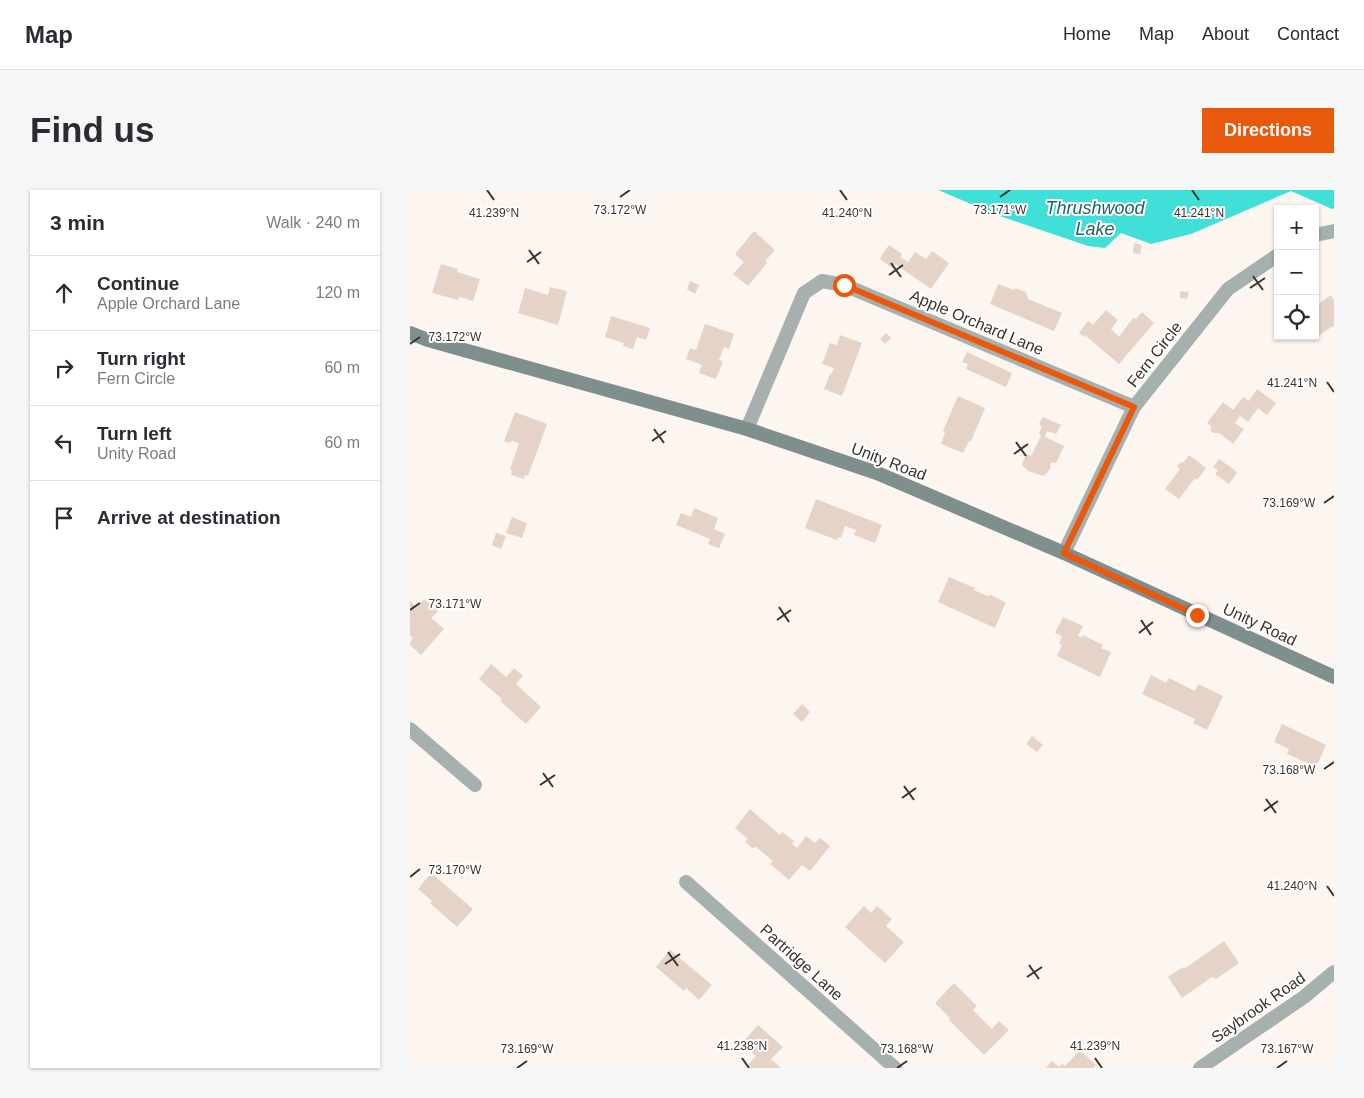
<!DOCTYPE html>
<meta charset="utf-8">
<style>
body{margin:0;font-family:Arial,sans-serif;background:#f7f7f7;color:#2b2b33}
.controls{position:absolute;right:15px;top:15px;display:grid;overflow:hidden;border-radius:0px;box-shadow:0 1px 4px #0004}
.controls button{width:45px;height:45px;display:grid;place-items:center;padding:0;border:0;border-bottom:1px solid #e1e1e2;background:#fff;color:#2b2b33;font:25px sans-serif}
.stop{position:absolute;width:15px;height:15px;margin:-11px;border:4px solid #ea580c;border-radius:50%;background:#fff}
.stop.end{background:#ea580c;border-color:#fff;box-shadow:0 1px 5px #0008}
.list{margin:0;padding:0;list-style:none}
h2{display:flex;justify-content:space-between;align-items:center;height:65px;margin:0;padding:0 20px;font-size:21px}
h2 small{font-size:16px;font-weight:400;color:#7c7c81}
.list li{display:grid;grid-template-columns:32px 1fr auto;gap:15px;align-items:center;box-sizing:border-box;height:75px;padding:0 20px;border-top:1px solid #e1e1e2}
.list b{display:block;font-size:19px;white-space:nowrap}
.list p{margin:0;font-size:16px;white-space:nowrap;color:#7c7c81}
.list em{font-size:16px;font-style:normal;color:#7c7c81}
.icon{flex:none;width:28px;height:28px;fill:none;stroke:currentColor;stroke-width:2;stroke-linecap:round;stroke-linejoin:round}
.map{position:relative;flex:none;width:924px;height:878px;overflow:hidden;border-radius:0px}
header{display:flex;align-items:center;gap:30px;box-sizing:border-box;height:70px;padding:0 25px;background:#fff;border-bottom:1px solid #e1e1e2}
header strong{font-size:24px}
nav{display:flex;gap:28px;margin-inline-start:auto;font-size:18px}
.intro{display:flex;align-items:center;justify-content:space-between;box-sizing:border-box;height:120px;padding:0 30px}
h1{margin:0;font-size:35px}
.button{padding:12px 22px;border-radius:0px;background:#ea580c;color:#fff;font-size:18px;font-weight:700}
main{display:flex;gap:30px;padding:0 30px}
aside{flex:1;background:#fff;border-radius:0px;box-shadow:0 1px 4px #0004}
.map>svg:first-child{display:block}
</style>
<header>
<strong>Map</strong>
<nav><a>Home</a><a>Map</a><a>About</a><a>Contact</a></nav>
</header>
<div class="intro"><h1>Find us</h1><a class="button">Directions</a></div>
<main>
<aside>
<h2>3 min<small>Walk · 240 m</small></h2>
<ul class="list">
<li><svg class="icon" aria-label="ahead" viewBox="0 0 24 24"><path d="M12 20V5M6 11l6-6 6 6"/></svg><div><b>Continue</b><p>Apple Orchard Lane</p></div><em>120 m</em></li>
<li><svg class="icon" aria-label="right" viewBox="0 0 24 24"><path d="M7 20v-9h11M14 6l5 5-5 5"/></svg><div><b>Turn right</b><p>Fern Circle</p></div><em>60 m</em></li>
<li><svg class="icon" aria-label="left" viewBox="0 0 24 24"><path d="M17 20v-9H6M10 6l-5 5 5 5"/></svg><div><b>Turn left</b><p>Unity Road</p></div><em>60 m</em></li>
<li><svg class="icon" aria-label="arrive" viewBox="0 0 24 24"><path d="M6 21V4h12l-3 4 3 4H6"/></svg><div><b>Arrive at destination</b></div></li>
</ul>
</aside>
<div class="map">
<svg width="924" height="878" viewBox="0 0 924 878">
<rect width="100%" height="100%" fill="#fdf5f0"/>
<path fill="#40e0d8" d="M 528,0 L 924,0 L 924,18 L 922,19 L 881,1 L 781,44 L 741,54 L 711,43 L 695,58 L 678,56 L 587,25 Z"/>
<g fill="#e6d3c7">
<path d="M 344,41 L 365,60 L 356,70 L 357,73 L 338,96 L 323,84 L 334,72 L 325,64 Z"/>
<path d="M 724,53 L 732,55 L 730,64 L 723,63 Z"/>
<path d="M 479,55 L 492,64 L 490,67 L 498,72 L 505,62 L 516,69 L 522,61 L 539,73 L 521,99 L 485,74 L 482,78 L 471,70 L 470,68 Z"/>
<path d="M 31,74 L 48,79 L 47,82 L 70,89 L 63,111 L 50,107 L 48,110 L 22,103 Z"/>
<path d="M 280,91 L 289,95 L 285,104 L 277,99 Z"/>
<path d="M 588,94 L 604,100 L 605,98 L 616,102 L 618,109 L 652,123 L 644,141 L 580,114 Z"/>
<path d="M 140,97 L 157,101 L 148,135 L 108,123 L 115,98 L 138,105 Z"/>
<path d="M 770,101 L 779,102 L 777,109 L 770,108 Z"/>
<path d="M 921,105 L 924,110 L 924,138 L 923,136 L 908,146 L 905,142 L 905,116 Z"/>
<path d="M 696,120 L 708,130 L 701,139 L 709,147 L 723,128 L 726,129 L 732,122 L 744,133 L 709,174 L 675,145 L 674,147 L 669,143 L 678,131 L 683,135 Z"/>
<path d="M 201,126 L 240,138 L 236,150 L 227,147 L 223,159 L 213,156 L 214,153 L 195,147 Z"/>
<path d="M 295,134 L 324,144 L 319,159 L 314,157 L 309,170 L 313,171 L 306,189 L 289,183 L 292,175 L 276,169 L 280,158 L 286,160 Z"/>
<path d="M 476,143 L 481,148 L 475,154 L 470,149 Z"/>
<path d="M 430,145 L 452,153 L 432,206 L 414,199 L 420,184 L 422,183 L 424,178 L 412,174 L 420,153 L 427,155 Z"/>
<path d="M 557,162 L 602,183 L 596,197 L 556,179 L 558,174 L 552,172 Z"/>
<path d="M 847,199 L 866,213 L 857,225 L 848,218 L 838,232 L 830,226 L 825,233 L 834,239 L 823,254 L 809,243 L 804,243 L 801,241 L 801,236 L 797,233 L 813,212 L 823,220 L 833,207 L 839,211 Z"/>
<path d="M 548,206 L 575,218 L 561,251 L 559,251 L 553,263 L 531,254 L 535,243 L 533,241 Z"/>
<path d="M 105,222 L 137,234 L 118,286 L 115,285 L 114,289 L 101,285 L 102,281 L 100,279 L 109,253 L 102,251 L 99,253 L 94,251 Z"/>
<path d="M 633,227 L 651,235 L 646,244 L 637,241 L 635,247 L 654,256 L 646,273 L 641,272 L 640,279 L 634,286 L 618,281 L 612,275 L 616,264 L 621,266 L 631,246 L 629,243 L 632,237 L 629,234 Z"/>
<path d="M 779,265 L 796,278 L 787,290 L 785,288 L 769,309 L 755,299 L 770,279 L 767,276 L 771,272 L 773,273 Z"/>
<path d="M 809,269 L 826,281 L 827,283 L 819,294 L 805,284 L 808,280 L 803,277 Z"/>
<path d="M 406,309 L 472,335 L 465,353 L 444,345 L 446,340 L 435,336 L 431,348 L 428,347 L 427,350 L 395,338 Z"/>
<path d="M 284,318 L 308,328 L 304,339 L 315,344 L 309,358 L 308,358 L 298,354 L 300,349 L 266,335 L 271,323 L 281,327 Z"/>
<path d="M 102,327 L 117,333 L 112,348 L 96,343 Z"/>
<path d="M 86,343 L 96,346 L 91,359 L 82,355 Z"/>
<path d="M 539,387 L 565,398 L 564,400 L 577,406 L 581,405 L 595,412 L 595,414 L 585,438 L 528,412 Z"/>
<path d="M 14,409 L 28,421 L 21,428 L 34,439 L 11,465 L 0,455 L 0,452 L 3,448 L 0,446 L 0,411 L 7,417 Z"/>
<path d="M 653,427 L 673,436 L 668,446 L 672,448 L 673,445 L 693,455 L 691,458 L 701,462 L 690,487 L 647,466 L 652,455 L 649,454 L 652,446 L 645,443 Z"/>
<path d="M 81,474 L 96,487 L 104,478 L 113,486 L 106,494 L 131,517 L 116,534 L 90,511 L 92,509 L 69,489 Z"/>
<path d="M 741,485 L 756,493 L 759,488 L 785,501 L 788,494 L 813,506 L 797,540 L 783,533 L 785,529 L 732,504 Z"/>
<path d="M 392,514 L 400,522 L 392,532 L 383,524 Z"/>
<path d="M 872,534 L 916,555 L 906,577 L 877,564 L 879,559 L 864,552 Z"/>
<path d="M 622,546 L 633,555 L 627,562 L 616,554 Z"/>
<path d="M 340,619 L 370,645 L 372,642 L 384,651 L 382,654 L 387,658 L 396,646 L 405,653 L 410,648 L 420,656 L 400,681 L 392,675 L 379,690 L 360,674 L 363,671 L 346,657 L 342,658 L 335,652 L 338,649 L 325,638 Z"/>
<path d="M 21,683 L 63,719 L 47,737 L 20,713 L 22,711 L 8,699 Z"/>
<path d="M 454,716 L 461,723 L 467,716 L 482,729 L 476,736 L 494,752 L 475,773 L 435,737 Z"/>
<path d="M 814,751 L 829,773 L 806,789 L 802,787 L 772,808 L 758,787 L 773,777 L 774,779 Z"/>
<path d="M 260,760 L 302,795 L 289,810 L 276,798 L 274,801 L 246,777 Z"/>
<path d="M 544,793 L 567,816 L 563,820 L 582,839 L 589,831 L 599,840 L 574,865 L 539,830 L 540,828 L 525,813 Z"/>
<path d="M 348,835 L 373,857 L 361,869 L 371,878 L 341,878 L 338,875 L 346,866 L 332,853 Z"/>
<path d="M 670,860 L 686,875 L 683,878 L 636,878 L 642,871 L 649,877 L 652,874 L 655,876 Z"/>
</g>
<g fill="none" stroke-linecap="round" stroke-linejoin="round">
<g stroke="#a6b1af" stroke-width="14">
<path d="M 905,45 L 924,41"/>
<path d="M 337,239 L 394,103 L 412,91 L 434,95 L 724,217"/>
<path d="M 654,363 L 724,217 L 818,99 L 868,65"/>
<path d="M 0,539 L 65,595"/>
<path d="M 276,692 L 485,878"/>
<path d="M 790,878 L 894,807 L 924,782"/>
</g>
<path stroke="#7f8f8d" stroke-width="14" d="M 0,143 L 18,150 L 337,239 L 467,283 L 654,363 L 924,487"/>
</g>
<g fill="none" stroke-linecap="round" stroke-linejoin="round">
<path stroke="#ea580c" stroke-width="6" d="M 434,95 L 724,217 L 654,363 L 787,425"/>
</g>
<path fill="none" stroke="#3a332e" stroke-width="2" d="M 77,0 L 84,10M 430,0 L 437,10M 782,0 L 789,10M 210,7 L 220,0M 590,7 L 600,0M 119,60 L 129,74M 117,72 L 131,62M 481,73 L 491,87M 479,85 L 493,75M 843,86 L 853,100M 840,98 L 855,88M 0,154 L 10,147M 917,192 L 924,202M 244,239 L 254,253M 242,251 L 256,241M 606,252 L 616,266M 604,264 L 618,254M 914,313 L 924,306M 369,417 L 379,432M 0,420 L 10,413M 367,430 L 381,420M 731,430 L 741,445M 729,443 L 743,432M 914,579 L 924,572M 133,583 L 143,597M 130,595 L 145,585M 494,596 L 504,610M 492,608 L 506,598M 856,609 L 866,623M 854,621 L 868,611M 0,687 L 10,679M 917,696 L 924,706M 258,762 L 268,776M 255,774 L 270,764M 619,775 L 629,789M 617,787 L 632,777M 332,868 L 339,878M 685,868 L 692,878M 107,878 L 117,871M 487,878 L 497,871M 867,878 L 877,871"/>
<g text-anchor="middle" stroke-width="4" stroke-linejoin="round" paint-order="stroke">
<g font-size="16" fill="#3a332e" stroke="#fff">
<text transform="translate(567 132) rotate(23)" y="6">Apple Orchard Lane</text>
<text transform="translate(744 164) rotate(-52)" y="6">Fern Circle</text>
<text transform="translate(479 271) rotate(21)" y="6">Unity Road</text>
<text transform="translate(850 434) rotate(25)" y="6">Unity Road</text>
<text transform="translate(392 772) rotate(42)" y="6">Partridge Lane</text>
<text transform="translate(848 817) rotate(-35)" y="6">Saybrook Road</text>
</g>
<g font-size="18" font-style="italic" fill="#24625e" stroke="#fff">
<text x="685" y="24">Thrushwood<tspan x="685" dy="21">Lake</tspan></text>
</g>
</g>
<g font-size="12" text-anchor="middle" fill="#3a332e" stroke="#fff" stroke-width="4" stroke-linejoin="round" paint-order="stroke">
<text x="590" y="24">73.171°W</text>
<text x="210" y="24">73.172°W</text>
<text x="84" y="27">41.239°N</text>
<text x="437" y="27">41.240°N</text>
<text x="789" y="27">41.241°N</text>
<text x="45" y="151">73.172°W</text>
<text x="882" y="197">41.241°N</text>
<text x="879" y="317">73.169°W</text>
<text x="45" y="418">73.171°W</text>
<text x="879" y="584">73.168°W</text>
<text x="45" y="684">73.170°W</text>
<text x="882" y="700">41.240°N</text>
<text x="332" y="860">41.238°N</text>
<text x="685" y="860">41.239°N</text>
<text x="117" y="863">73.169°W</text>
<text x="497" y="863">73.168°W</text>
<text x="877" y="863">73.167°W</text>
</g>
</svg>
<div class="controls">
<button>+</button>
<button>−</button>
<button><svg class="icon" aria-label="locate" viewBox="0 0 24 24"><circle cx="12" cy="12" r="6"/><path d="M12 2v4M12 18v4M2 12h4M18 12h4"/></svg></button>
</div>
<div class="stop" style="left:434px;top:95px"></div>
<div class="stop end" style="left:787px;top:425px"></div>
</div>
</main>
